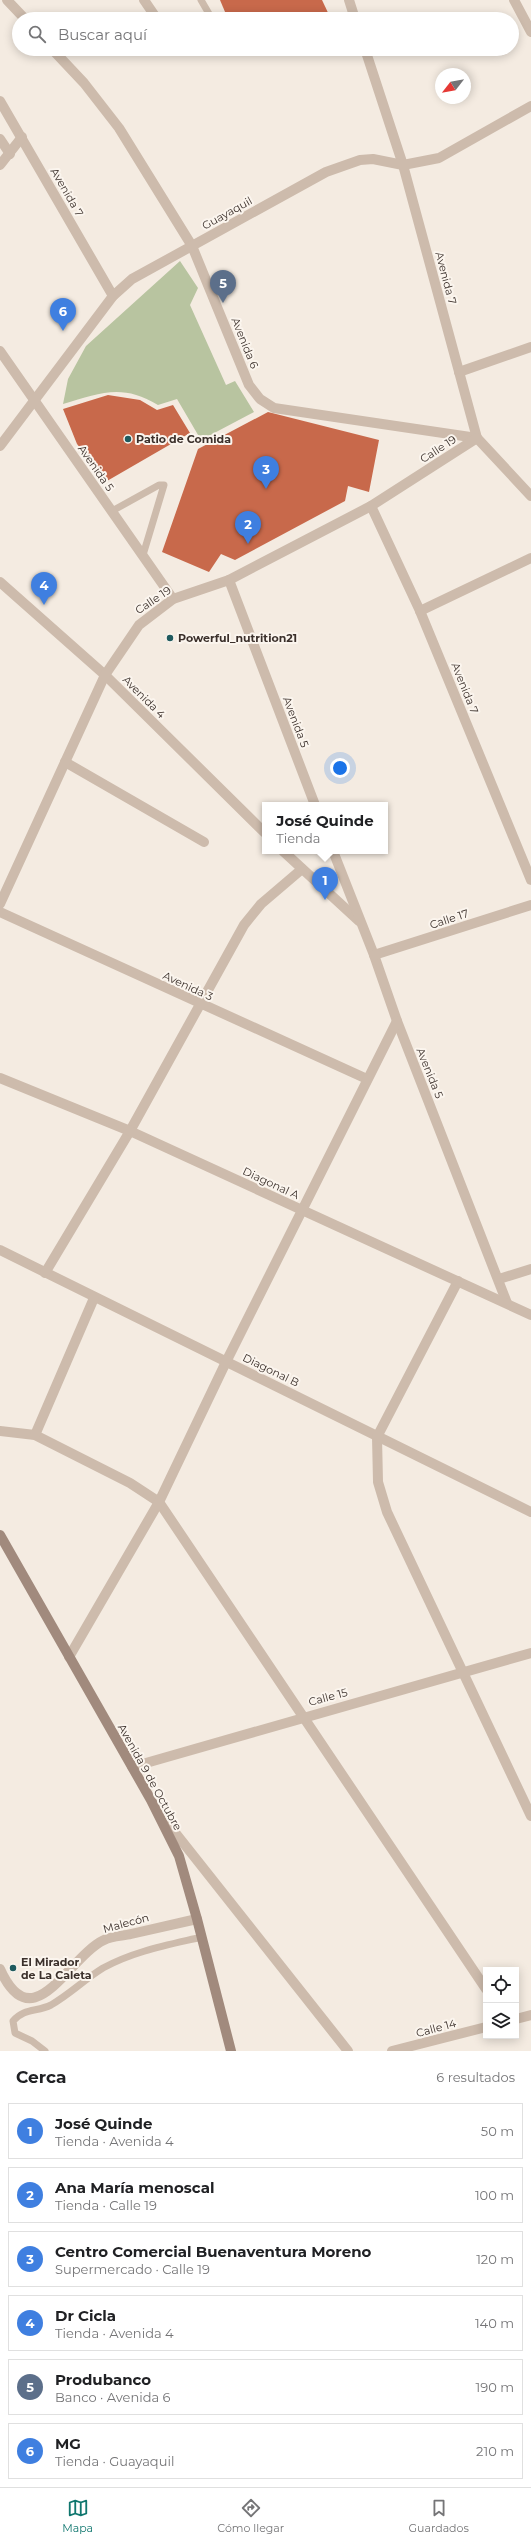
<!DOCTYPE html>
<html lang="es">
<meta charset="utf-8">
<style>
body{margin:0;font-family:Montserrat,sans-serif;background:#f2f2f2;color:#202124}
.controls{position:absolute;right:12px;bottom:12px;display:grid;overflow:hidden;border-radius:0px;box-shadow:0 2px 10px #0003}
.controls button{width:36px;height:36px;display:grid;place-items:center;padding:0;border:0;border-bottom:1px solid #e0e0e0;background:#fff;color:#202124;font:20px sans-serif}
.compass{position:absolute;left:435px;top:68px;width:36px;height:36px;border-radius:50%;background:#fff;box-shadow:0 2px 10px #0003;rotate:239deg}
.you{position:absolute;left:340px;top:768px;width:14px;height:14px;margin:-10px;border:3px solid #fff;border-radius:50%;background:#1a73e8;box-shadow:0 0 0 6px #1a73e833}
.badge{display:grid;place-items:center;width:26px;height:26px;border-radius:50%;background:#0f766e;color:#fff;font-size:13px;font-weight:700}
.pin{position:absolute;translate:-50% -33px;filter:drop-shadow(0 1px 2px #0008)}
.pin::after{content:'';position:absolute;top:21px;width:14px;height:12px;background:inherit;clip-path:polygon(0 0,100% 0,50% 100%)}
.popup{position:absolute;left:262px;top:802px;width:126px;height:52px;box-sizing:border-box;display:grid;place-content:center;border-radius:0px;background:#fff;filter:drop-shadow(0 1px 3px #0005);font-size:13px;white-space:nowrap;color:#757577}
.popup b{font-size:15px;color:#202124}
.popup::after{content:'';position:absolute;left:50%;top:100%;margin-left:-8px;border:8px solid transparent;border-top-color:#fff}
.list{margin:0;padding:0;list-style:none}
h2{display:flex;justify-content:space-between;align-items:center;height:52px;margin:0;padding:0 16px;font-size:17px}
h2 small{font-size:13px;font-weight:400;color:#757577}
.list li{display:grid;grid-template-columns:26px 1fr auto;gap:12px;align-items:center;box-sizing:border-box;height:56px;margin:0 8px 8px;padding:0 8px;border:1px solid #e0e0e0;border-radius:0px}
.list b{display:block;font-size:15px;white-space:nowrap}
.list p{margin:0;font-size:13px;white-space:nowrap;color:#757577}
.list em{font-size:13px;font-style:normal;color:#757577}
.icon{flex:none;width:22px;height:22px;fill:none;stroke:currentColor;stroke-width:2;stroke-linecap:round;stroke-linejoin:round}
.map{position:relative;flex:none;width:531px;height:2051px;overflow:hidden}
.search{position:absolute;background:#fff;box-shadow:0 2px 10px #0003;left:12px;right:12px;top:12px;height:44px;display:flex;align-items:center;gap:10px;box-sizing:border-box;padding:0 14px;border-radius:22px;color:#757577;font-size:15px}
.sheet{height:436px;background:#fff}
nav{display:flex;justify-content:space-around;align-items:center;box-sizing:border-box;height:56px;border-top:1px solid #e0e0e0;background:#fff;font-size:11px;color:#757577}
nav a{display:grid;justify-items:center;gap:2px}
nav .on{color:#0f766e}
.map>svg:first-child{display:block}
</style>
<div class="map">
<svg width="531" height="2051" viewBox="0 0 531 2051">
<rect width="100%" height="100%" fill="#f4ebe1"/>
<path fill="#b8c4a0" d="M 180,261 L 198,288 L 190,305 L 226,385 L 235,381 L 254,412 L 201,440 L 177,399 L 158,405 C 122,383 100,393 63,404 L 68,379 L 86,346 Z"/>
<g fill="#c8694b">
<path d="M 220,0 L 322,0 L 331,19 L 228,19 Z"/>
<path d="M 108,395 L 140,400 L 157,410 L 173,405 L 190,433 L 107,481 L 77,444 L 63,409 Z"/>
<path d="M 268,412 L 379,440 L 369,492 L 348,486 L 345,501 L 235,560 L 221,554 L 209,572 L 162,552 L 198,449 Z"/>
</g>
<g fill="none" stroke-linecap="round" stroke-linejoin="round">
<g stroke="#cdbbac" stroke-width="7">
<path d="M 201,0 L 212,19"/>
<path d="M 112,511 L 159,485 L 164,485 L 143,555"/>
<path d="M 45,2051 L 32,2041 L 15,2033 L 13,2021 C 24,2008 37,2012 51,2005 C 70,1994 85,1979 103,1968 C 134,1951 168,1945 202,1937"/>
</g>
<g stroke="#cdbbac" stroke-width="10">
<path d="M 7,0 L 25,19"/>
<path d="M 144,0 L 157,19"/>
<path d="M 349,0 L 355,19"/>
<path d="M 514,0 L 531,32"/>
<path d="M 52,49 L 84,83 L 119,128 L 192,246 L 249,385 L 260,399 L 274,408 L 477,438"/>
<path d="M 365,49 L 403,165 L 477,438 L 531,496"/>
<path d="M 0,101 L 113,296"/>
<path d="M 0,139 L 10,154"/>
<path d="M 0,165 L 22,137"/>
<path d="M 0,351 L 173,599"/>
<path d="M 459,372 L 531,347"/>
<path d="M 371,506 L 420,611 L 531,880"/>
<path d="M 229,580 L 315,805"/>
<path d="M 0,582 L 105,675 L 265,833"/>
<path d="M 420,611 L 531,558"/>
<path d="M 65,762 L 204,842"/>
<path d="M 283,851 L 359,921"/>
<path d="M 333,851 L 374,955 L 397,1021 L 507,1303"/>
<path d="M 0,904 L 105,675 L 139,625 L 173,599 L 229,580 L 371,506 L 477,438"/>
<path d="M 0,912 L 367,1079"/>
<path d="M 374,955 L 531,905"/>
<path d="M 0,1250 L 531,1512"/>
<path d="M 45,1273 L 130,1131 L 244,925 L 261,904 L 302,869"/>
<path d="M 499,1279 L 531,1269"/>
<path d="M 458,1281 L 377,1437 L 378,1482 L 387,1512 L 531,1816"/>
<path d="M 0,1431 L 35,1435 L 130,1483 L 159,1502 L 486,1989"/>
<path d="M 35,1435 L 94,1298"/>
<path d="M 69,1657 L 159,1502 L 226,1362 L 397,1021"/>
<path d="M 132,1767 L 531,1653"/>
<path d="M 162,1816 L 348,2051"/>
<path d="M 0,1969 C 33,2042 68,1957 104,1940 C 112,1936 123,1936 131,1934 C 153,1929 175,1924 197,1919"/>
<path d="M 516,2019 L 531,2015"/>
<path d="M 392,2051 L 486,2027"/>
</g>
<g stroke="#cdbbac" stroke-width="10">
<path d="M 0,446 L 113,296 L 132,279 L 326,172 L 360,160 L 373,159 L 403,165 L 439,158 L 531,106"/>
<path d="M 0,1078 L 130,1131 L 531,1315"/>
</g>
<path stroke="#a18a7d" stroke-width="10" d="M 0,1535 L 151,1800 L 179,1856 L 197,1919 L 231,2051"/>
</g>
<g fill="#1f5a5e" stroke="#fbf5ee" stroke-width="1.5">
<circle cx="128" cy="439" r="4"/>
<circle cx="170" cy="638" r="4"/>
<circle cx="13" cy="1968" r="4"/>
</g>
<g text-anchor="middle" stroke-width="4" stroke-linejoin="round" paint-order="stroke">
<g font-size="11" fill="#3b302b" stroke="#fbf5ee">
<text transform="translate(67 192) rotate(60)" y="4">Avenida 7</text>
<text transform="translate(227 213) rotate(-29)" y="4">Guayaquil</text>
<text transform="translate(446 278) rotate(75)" y="4">Avenida 7</text>
<text transform="translate(245 343) rotate(68)" y="4">Avenida 6</text>
<text transform="translate(438 449) rotate(-33)" y="4">Calle 19</text>
<text transform="translate(96 468) rotate(55)" y="4">Avenida 5</text>
<text transform="translate(153 600) rotate(-34)" y="4">Calle 19</text>
<text transform="translate(465 688) rotate(68)" y="4">Avenida 7</text>
<text transform="translate(144 697) rotate(45)" y="4">Avenida 4</text>
<text transform="translate(296 722) rotate(69)" y="4">Avenida 5</text>
<text transform="translate(449 919) rotate(-18)" y="4">Calle 17</text>
<text transform="translate(188 986) rotate(25)" y="4">Avenida 3</text>
<text transform="translate(430 1073) rotate(68)" y="4">Avenida 5</text>
<text transform="translate(271 1183) rotate(25)" y="4">Diagonal A</text>
<text transform="translate(271 1370) rotate(26)" y="4">Diagonal B</text>
<text transform="translate(328 1697) rotate(-15)" y="4">Calle 15</text>
<text transform="translate(150 1777) rotate(61)" y="4">Avenida 9 de Octubre</text>
<text transform="translate(126 1923) rotate(-15)" y="4">Malecón</text>
<text transform="translate(436 2028) rotate(-15)" y="4">Calle 14</text>
</g>
<g font-size="11" font-weight="bold" fill="#3b302b" stroke="#fbf5ee" text-anchor="start">
<text x="136" y="443">Patio de Comida</text>
<text x="178" y="642">Powerful_nutrition21</text>
<text x="21" y="1966">El Mirador<tspan x="21" dy="13">de La Caleta</tspan></text>
</g>
</g>
</svg>
<div class="controls">
<button><svg class="icon" aria-label="locate" viewBox="0 0 24 24"><circle cx="12" cy="12" r="6"/><path d="M12 2v4M12 18v4M2 12h4M18 12h4"/></svg></button>
<button><svg class="icon" aria-label="layers" viewBox="0 0 24 24"><path d="M12 4l9 5-9 5-9-5zM3 14l9 5 9-5"/></svg></button>
</div>
<svg class="compass" viewBox="-18 -18 36 36"><path d="M0-13l5 13h-10z" fill="#e53935"/><path d="M0 13l5-13h-10z" fill="#757577"/></svg>
<div class="you"></div>
<div class="pin badge" style="left:325px;top:900px;background:#3f7fe0">1</div>
<div class="popup"><b>José Quinde</b>Tienda</div>
<div class="pin badge" style="left:248px;top:544px;background:#3f7fe0">2</div>
<div class="pin badge" style="left:266px;top:489px;background:#3f7fe0">3</div>
<div class="pin badge" style="left:44px;top:605px;background:#3f7fe0">4</div>
<div class="pin badge" style="left:223px;top:303px;background:#5c6f8a">5</div>
<div class="pin badge" style="left:63px;top:331px;background:#3f7fe0">6</div>
<div class="search"><svg class="icon" aria-label="search" viewBox="0 0 24 24"><circle cx="10" cy="10" r="6"/><path d="M15 15l6 6"/></svg>Buscar aquí</div>
</div>
<section class="sheet">
<h2>Cerca<small>6 resultados</small></h2>
<ul class="list">
<li><span class="badge" style="background:#3f7fe0">1</span><div><b>José Quinde</b><p>Tienda · Avenida 4</p></div><em>50 m</em></li>
<li><span class="badge" style="background:#3f7fe0">2</span><div><b>Ana María menoscal</b><p>Tienda · Calle 19</p></div><em>100 m</em></li>
<li><span class="badge" style="background:#3f7fe0">3</span><div><b>Centro Comercial Buenaventura Moreno</b><p>Supermercado · Calle 19</p></div><em>120 m</em></li>
<li><span class="badge" style="background:#3f7fe0">4</span><div><b>Dr Cicla</b><p>Tienda · Avenida 4</p></div><em>140 m</em></li>
<li><span class="badge" style="background:#5c6f8a">5</span><div><b>Produbanco</b><p>Banco · Avenida 6</p></div><em>190 m</em></li>
<li><span class="badge" style="background:#3f7fe0">6</span><div><b>MG</b><p>Tienda · Guayaquil</p></div><em>210 m</em></li>
</ul>
</section>
<nav>
<a class="on"><svg class="icon" aria-label="map" viewBox="0 0 24 24"><path d="M3 6l6-2 6 2 6-2v14l-6 2-6-2-6 2zM9 4v14M15 6v14"/></svg>Mapa</a>
<a><svg class="icon" aria-label="directions" viewBox="0 0 24 24"><path d="M12 3l9 9-9 9-9-9zM9 14v-3h6M13 9l2 2-2 2"/></svg>Cómo llegar</a>
<a><svg class="icon" aria-label="saved" viewBox="0 0 24 24"><path d="M7 4h10v16l-5-4-5 4z"/></svg>Guardados</a>
</nav>
